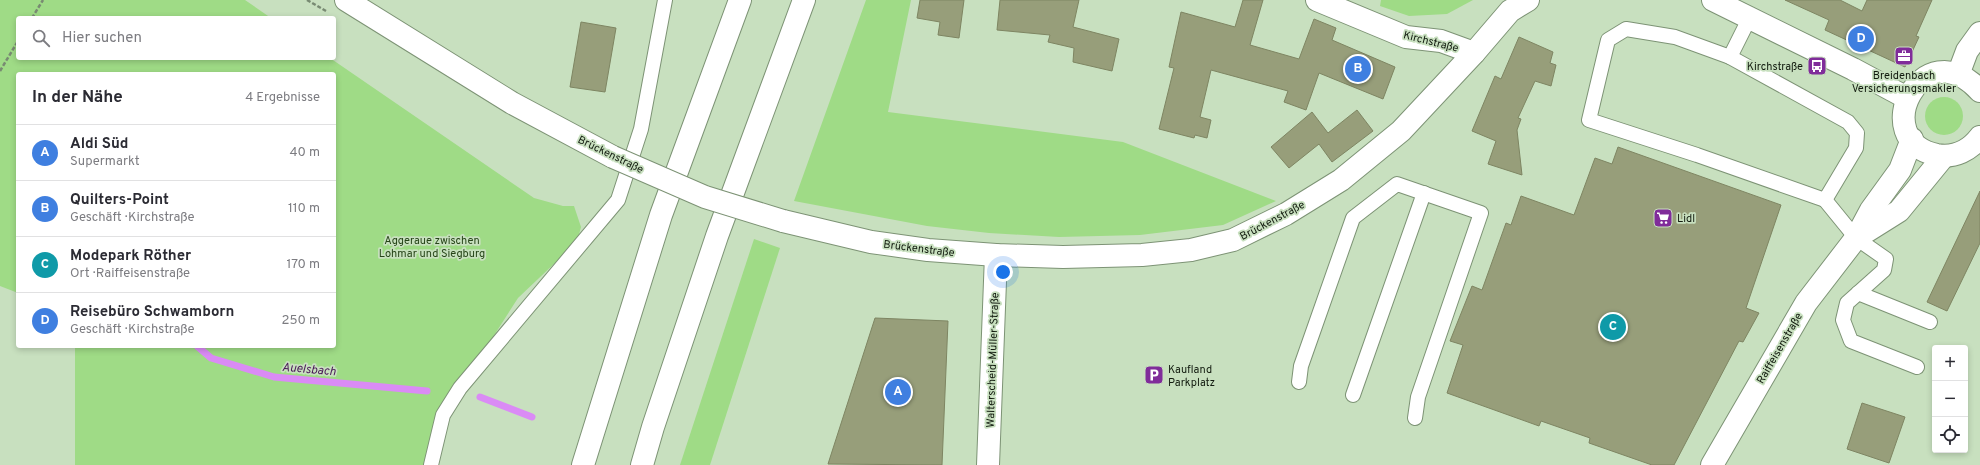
<!DOCTYPE html>
<html lang="de">
<meta charset="utf-8">
<style>
body{margin:0;font-family:Overpass,sans-serif;background:#f2f2f3;color:#2b2b33}
.controls{position:absolute;right:12px;bottom:12px;display:grid;overflow:hidden;border-radius:4px;box-shadow:0 2px 6px #0003}
.controls button{width:36px;height:36px;display:grid;place-items:center;padding:0;border:0;border-bottom:1px solid #e1e1e2;background:#fff;color:#2b2b33;font:20px sans-serif}
.you{position:absolute;left:1003px;top:272px;width:14px;height:14px;margin:-10px;border:3px solid #fff;border-radius:50%;background:#1a73e8;box-shadow:0 0 0 6px #1a73e833}
.badge{display:grid;place-items:center;width:26px;height:26px;border-radius:50%;background:#802c9a;color:#fff;font-size:13px;font-weight:700}
.pin{position:absolute;translate:-50% -50%;border:2px solid #fff;box-shadow:0 1px 4px #0006}
.list{margin:0;padding:0;list-style:none}
h2{display:flex;justify-content:space-between;align-items:center;height:52px;margin:0;padding:0 16px;font-size:17px}
h2 small{font-size:13px;font-weight:400;color:#7c7c81}
.list li{display:grid;grid-template-columns:26px 1fr auto;gap:12px;align-items:center;box-sizing:border-box;height:56px;padding:0 16px;border-top:1px solid #e1e1e2}
.list b{display:block;font-size:15px;white-space:nowrap}
.list p{margin:0;font-size:13px;white-space:nowrap;color:#7c7c81}
.list em{font-size:13px;font-style:normal;color:#7c7c81}
.icon{flex:none;width:22px;height:22px;fill:none;stroke:currentColor;stroke-width:2;stroke-linecap:round;stroke-linejoin:round}
.map{position:relative;flex:none;width:1980px;height:465px;overflow:hidden}
.search{position:absolute;background:#fff;box-shadow:0 2px 6px #0003;left:16px;top:16px;width:320px;height:44px;display:flex;align-items:center;gap:10px;box-sizing:border-box;padding:0 14px;border-radius:4px;color:#7c7c81;font-size:15px}
.panel{position:absolute;background:#fff;box-shadow:0 2px 6px #0003;left:16px;top:72px;width:320px;height:276px;border-radius:4px}
.map>svg:first-child{display:block}
</style>
<div class="map">
<svg width="1980" height="465" viewBox="0 0 1980 465">
<rect width="100%" height="100%" fill="#c8e0bf"/>
<g fill="#9fdb86">
<path d="M 0,0 L 245,0 L 271,18 L 18,18 L 18,58 L 330,58 L 534,198 L 563,206 L 574,206 L 581,227 L 577,242 L 518,298 L 443,415 L 430,465 L 75,465 L 75,346 L 334,346 L 334,74 L 18,74 L 18,293 L 0,286 Z"/>
<path d="M 866,0 L 911,0 L 888,112 L 1123,142 L 1276,201 L 1223,225 L 1140,235 L 1059,237 L 989,233 L 927,226 L 794,201 Z"/>
<path d="M 1381,0 L 1473,0 L 1447,14 L 1409,16 L 1380,6 Z"/>
<circle cx="1944" cy="116" r="19"/>
<path d="M 754,239 L 780,248 L 710,465 L 680,465 Z"/>
</g>
<g fill="none" stroke-linecap="round" stroke-linejoin="round">
<g stroke="#da8bf5" stroke-width="7">
<path d="M 197,346 L 211,358 L 274,377 L 427,391"/>
<path d="M 480,397 L 532,417"/>
</g>
</g>
<g fill="#979e7a" stroke="#7e8562">
<path d="M 920,0 L 964,0 L 959,38 L 938,35 L 940,22 L 917,18 Z"/>
<path d="M 1000,0 L 1079,0 L 1073,27 L 1119,39 L 1112,71 L 1073,62 L 1074,48 L 1048,42 L 1050,35 L 997,30 Z"/>
<path d="M 1243,0 L 1263,0 L 1250,45 L 1299,59 L 1314,19 L 1336,28 L 1332,40 L 1395,67 L 1383,99 L 1319,73 L 1306,110 L 1284,102 L 1288,91 L 1211,70 L 1200,117 L 1211,120 L 1207,138 L 1195,135 L 1194,138 L 1159,129 L 1174,68 L 1169,67 L 1181,12 L 1235,27 Z"/>
<path d="M 1785,0 L 1840,0 L 1862,11 L 1867,0 L 1932,0 L 1916,36 L 1919,37 L 1905,67 L 1825,30 L 1829,20 Z"/>
<path d="M 581,22 L 616,28 L 605,92 L 570,87 Z"/>
<path d="M 1519,37 L 1553,52 L 1550,63 L 1556,65 L 1551,86 L 1535,81 L 1518,118 L 1521,119 L 1517,130 L 1522,175 L 1488,164 L 1496,141 L 1472,131 L 1495,76 L 1501,79 Z"/>
<path d="M 1357,110 L 1373,131 L 1332,162 L 1319,144 L 1289,168 L 1271,147 L 1312,112 L 1328,133 Z"/>
<path d="M 1618,147 L 1781,205 L 1746,308 L 1759,313 L 1743,342 L 1739,341 L 1674,465 L 1652,465 L 1589,443 L 1590,438 L 1541,421 L 1539,426 L 1447,393 L 1463,345 L 1450,341 L 1472,286 L 1482,290 L 1506,223 L 1511,225 L 1521,196 L 1574,215 L 1595,158 L 1612,164 Z"/>
<path d="M 1980,191 L 1980,243 L 1947,311 L 1927,302 Z"/>
<path d="M 875,318 L 948,321 L 942,465 L 828,464 Z"/>
<path d="M 1862,403 L 1905,417 L 1889,463 L 1847,449 Z"/>
</g>
<g fill="none" stroke-linecap="round" stroke-linejoin="round">
<defs>
<g id="lane">
<path d="M 1626,29 L 1675,37 L 1730,57 L 1848,122 L 1857,133 L 1856,148 L 1825,200 L 1697,155 L 1589,120 L 1608,40 Z"/>
<path d="M 1730,57 L 1750,17"/>
<path d="M 1825,200 L 1856,238 L 1886,259 L 1884,270 L 1847,303 L 1843,320 L 1851,341 L 1917,367"/>
<path d="M 1858,293 L 1930,322"/>
<path d="M 1299,382 L 1301,366 L 1353,218 L 1397,184 L 1481,213 L 1418,397 L 1415,418"/>
<path d="M 1353,395 L 1424,193"/>
<path d="M 431,465 L 443,415 L 460,388 L 618,200 L 641,129 L 665,0"/>
</g>
<g id="street">
<path d="M 1317,0 L 1406,37 L 1441,41 L 1474,53"/>
<path d="M 1856,238 L 1899,211 L 1944,156"/>
<path d="M 988,465 L 996,255"/>
<path d="M 1712,465 L 1806,303 L 1856,238 L 1871,210 L 1900,170 L 1912,139"/>
</g>
<g id="secondary">
<path d="M 346,0 L 512,103 L 613,157"/>
<path d="M 1713,0 L 1853,69 L 1907,98"/>
<path d="M 1958,75 L 1967,51 L 1980,33"/>
<path d="M 1980,91 C 1922,28 1866,141 1937,155 C 1955,158 1970,150 1980,137"/>
<path d="M 783,221 L 871,242 L 928,250 L 996,255 L 1063,257 L 1142,255 L 1191,250 L 1233,240 L 1286,214 L 1341,180 L 1401,131 L 1474,53 L 1510,11 L 1528,0"/>
</g>
<g id="highway">
<path d="M 583,465 L 661,215 L 740,0"/>
<path d="M 642,465 L 653,427 L 717,236 L 804,0"/>
</g>
</defs>
<use href="#lane" stroke="#7d9375" stroke-width="16"/>
<use href="#street" stroke="#7d9375" stroke-width="24"/>
<use href="#secondary" stroke="#7d9375" stroke-width="24"/>
<use href="#highway" stroke="#7d9375" stroke-width="24"/>
<g stroke="#788a72" stroke-width="2.5" stroke-dasharray="4 2" stroke-linecap="butt">
<path d="M 307,0 L 326,11"/>
<path d="M 32,18 L 43,0"/>
<path d="M 0,71 L 18,41"/>
</g>
<use href="#lane" stroke="#fff" stroke-width="14"/>
<use href="#street" stroke="#fff" stroke-width="22"/>
<use href="#secondary" stroke="#fff" stroke-width="22"/>
<use href="#highway" stroke="#fff" stroke-width="22"/>
<defs>
<path id="secondary-bridge" d="M 613,157 L 705,197 L 783,221"/>
</defs>
<use href="#secondary-bridge" stroke="#7d9375" stroke-width="24" stroke-linecap="butt"/>
<use href="#secondary-bridge" stroke="#fff" stroke-width="22"/>
</g>
<defs>
<symbol id="office-square" viewBox="-11 -11 22 22"><rect x="-9" y="-9" width="18" height="18" rx="4" fill="#802c9a" stroke="#c8e0bf"/><path d="M-6-3h4V-5.5h4V-3h4V5H-6ZM-1-4.5V-3h2v-1.5ZM-6 0V1H6V0Z" fill="#fff"/></symbol>
<symbol id="bus-square" viewBox="-11 -11 22 22"><rect x="-9" y="-9" width="18" height="18" rx="4" fill="#802c9a" stroke="#c8e0bf"/><path d="M-5-6H5V4H4V6H2V4H-2V6H-4V4H-5ZM-3.5-4V0h7V-4ZM-3.5 1.2v1.5H-2V1.2ZM2 1.2v1.5H3.5V1.2Z" fill="#fff"/></symbol>
<symbol id="supermarket-square" viewBox="-11 -11 22 22"><rect x="-9" y="-9" width="18" height="18" rx="4" fill="#802c9a" stroke="#c8e0bf"/><path d="M-6-5.5h2.5l.6 2H6L4.5 2H-2.5L-4.4-4H-6ZM-1.5 3.2a1.3 1.3 0 1 0 .1 0ZM3 3.2a1.3 1.3 0 1 0 .1 0Z" fill="#fff"/></symbol>
<symbol id="parking-square" viewBox="-11 -11 22 22"><rect x="-9" y="-9" width="18" height="18" rx="4" fill="#802c9a" stroke="#c8e0bf"/><path d="M-3.5-5.5H1a3.5 3.5 0 0 1 0 7H-1V5.5H-3.5ZM-1-3.4V-.6H.8a1.4 1.4 0 0 0 0-2.8Z" fill="#fff"/></symbol>
</defs>
<g fill-rule="evenodd">
<use href="#office-square" x="1893" y="45" width="22" height="22"/>
<use href="#bus-square" x="1806" y="55" width="22" height="22"/>
<use href="#supermarket-square" x="1652" y="207" width="22" height="22"/>
<use href="#parking-square" x="1143" y="364" width="22" height="22"/>
</g>
<g text-anchor="middle" stroke-width="3.5" stroke-linejoin="round" paint-order="stroke">
<g font-size="11" fill="#121b0f" stroke="#c8e0bf">
<text transform="translate(1431 41) rotate(14)" y="4">Kirchstraße</text>
<text transform="translate(611 154) rotate(26)" y="4">Brückenstraße</text>
<text transform="translate(1272 220) rotate(-28)" y="4">Brückenstraße</text>
<text transform="translate(919 248) rotate(7)" y="4">Brückenstraße</text>
<text transform="translate(1779 348) rotate(-60)" y="4">Raiffeisenstraße</text>
<text transform="translate(992 360) rotate(-88)" y="4">Walterscheid-Müller-Straße</text>
</g>
<g font-size="11" fill="#121b0f" stroke="#c8e0bf" text-anchor="start">
<text x="1803" y="70" text-anchor="end">Kirchstraße</text>
<text x="1904" y="79" text-anchor="middle">Breidenbach<tspan x="1904" dy="13">Versicherungsmakler</tspan></text>
<text x="1677" y="222">Lidl</text>
<text x="1168" y="373">Kaufland<tspan x="1168" dy="13">Parkplatz</tspan></text>
</g>
<g font-size="11" fill="#264418" stroke="#c8e0bf">
<text x="432" y="244">Aggeraue zwischen<tspan x="432" dy="13">Lohmar und Siegburg</tspan></text>
</g>
<g font-size="12" font-style="italic" fill="#471556" stroke="#c8e0bf">
<text transform="translate(309 369) rotate(5)" y="4">Auelsbach</text>
</g>
</g>
</svg>
<div class="controls">
<button>+</button>
<button>−</button>
<button><svg class="icon" aria-label="locate" viewBox="0 0 24 24"><circle cx="12" cy="12" r="6"/><path d="M12 2v4M12 18v4M2 12h4M18 12h4"/></svg></button>
</div>
<div class="you"></div>
<div class="pin badge" style="left:898px;top:392px;background:#3f7fe0">A</div>
<div class="pin badge" style="left:1358px;top:69px;background:#3f7fe0">B</div>
<div class="pin badge" style="left:1613px;top:327px;background:#0f9aa8">C</div>
<div class="pin badge" style="left:1861px;top:39px;background:#3f7fe0">D</div>
<div class="search"><svg class="icon" aria-label="search" viewBox="0 0 24 24"><circle cx="10" cy="10" r="6"/><path d="M15 15l6 6"/></svg>Hier suchen</div>
<section class="panel">
<h2>In der Nähe<small>4 Ergebnisse</small></h2>
<ul class="list">
<li><span class="badge" style="background:#3f7fe0">A</span><div><b>Aldi Süd</b><p>Supermarkt</p></div><em>40 m</em></li>
<li><span class="badge" style="background:#3f7fe0">B</span><div><b>Quilters-Point</b><p>Geschäft · Kirchstraße</p></div><em>110 m</em></li>
<li><span class="badge" style="background:#0f9aa8">C</span><div><b>Modepark Röther</b><p>Ort · Raiffeisenstraße</p></div><em>170 m</em></li>
<li><span class="badge" style="background:#3f7fe0">D</span><div><b>Reisebüro Schwamborn</b><p>Geschäft · Kirchstraße</p></div><em>250 m</em></li>
</ul>
</section>
</div>
